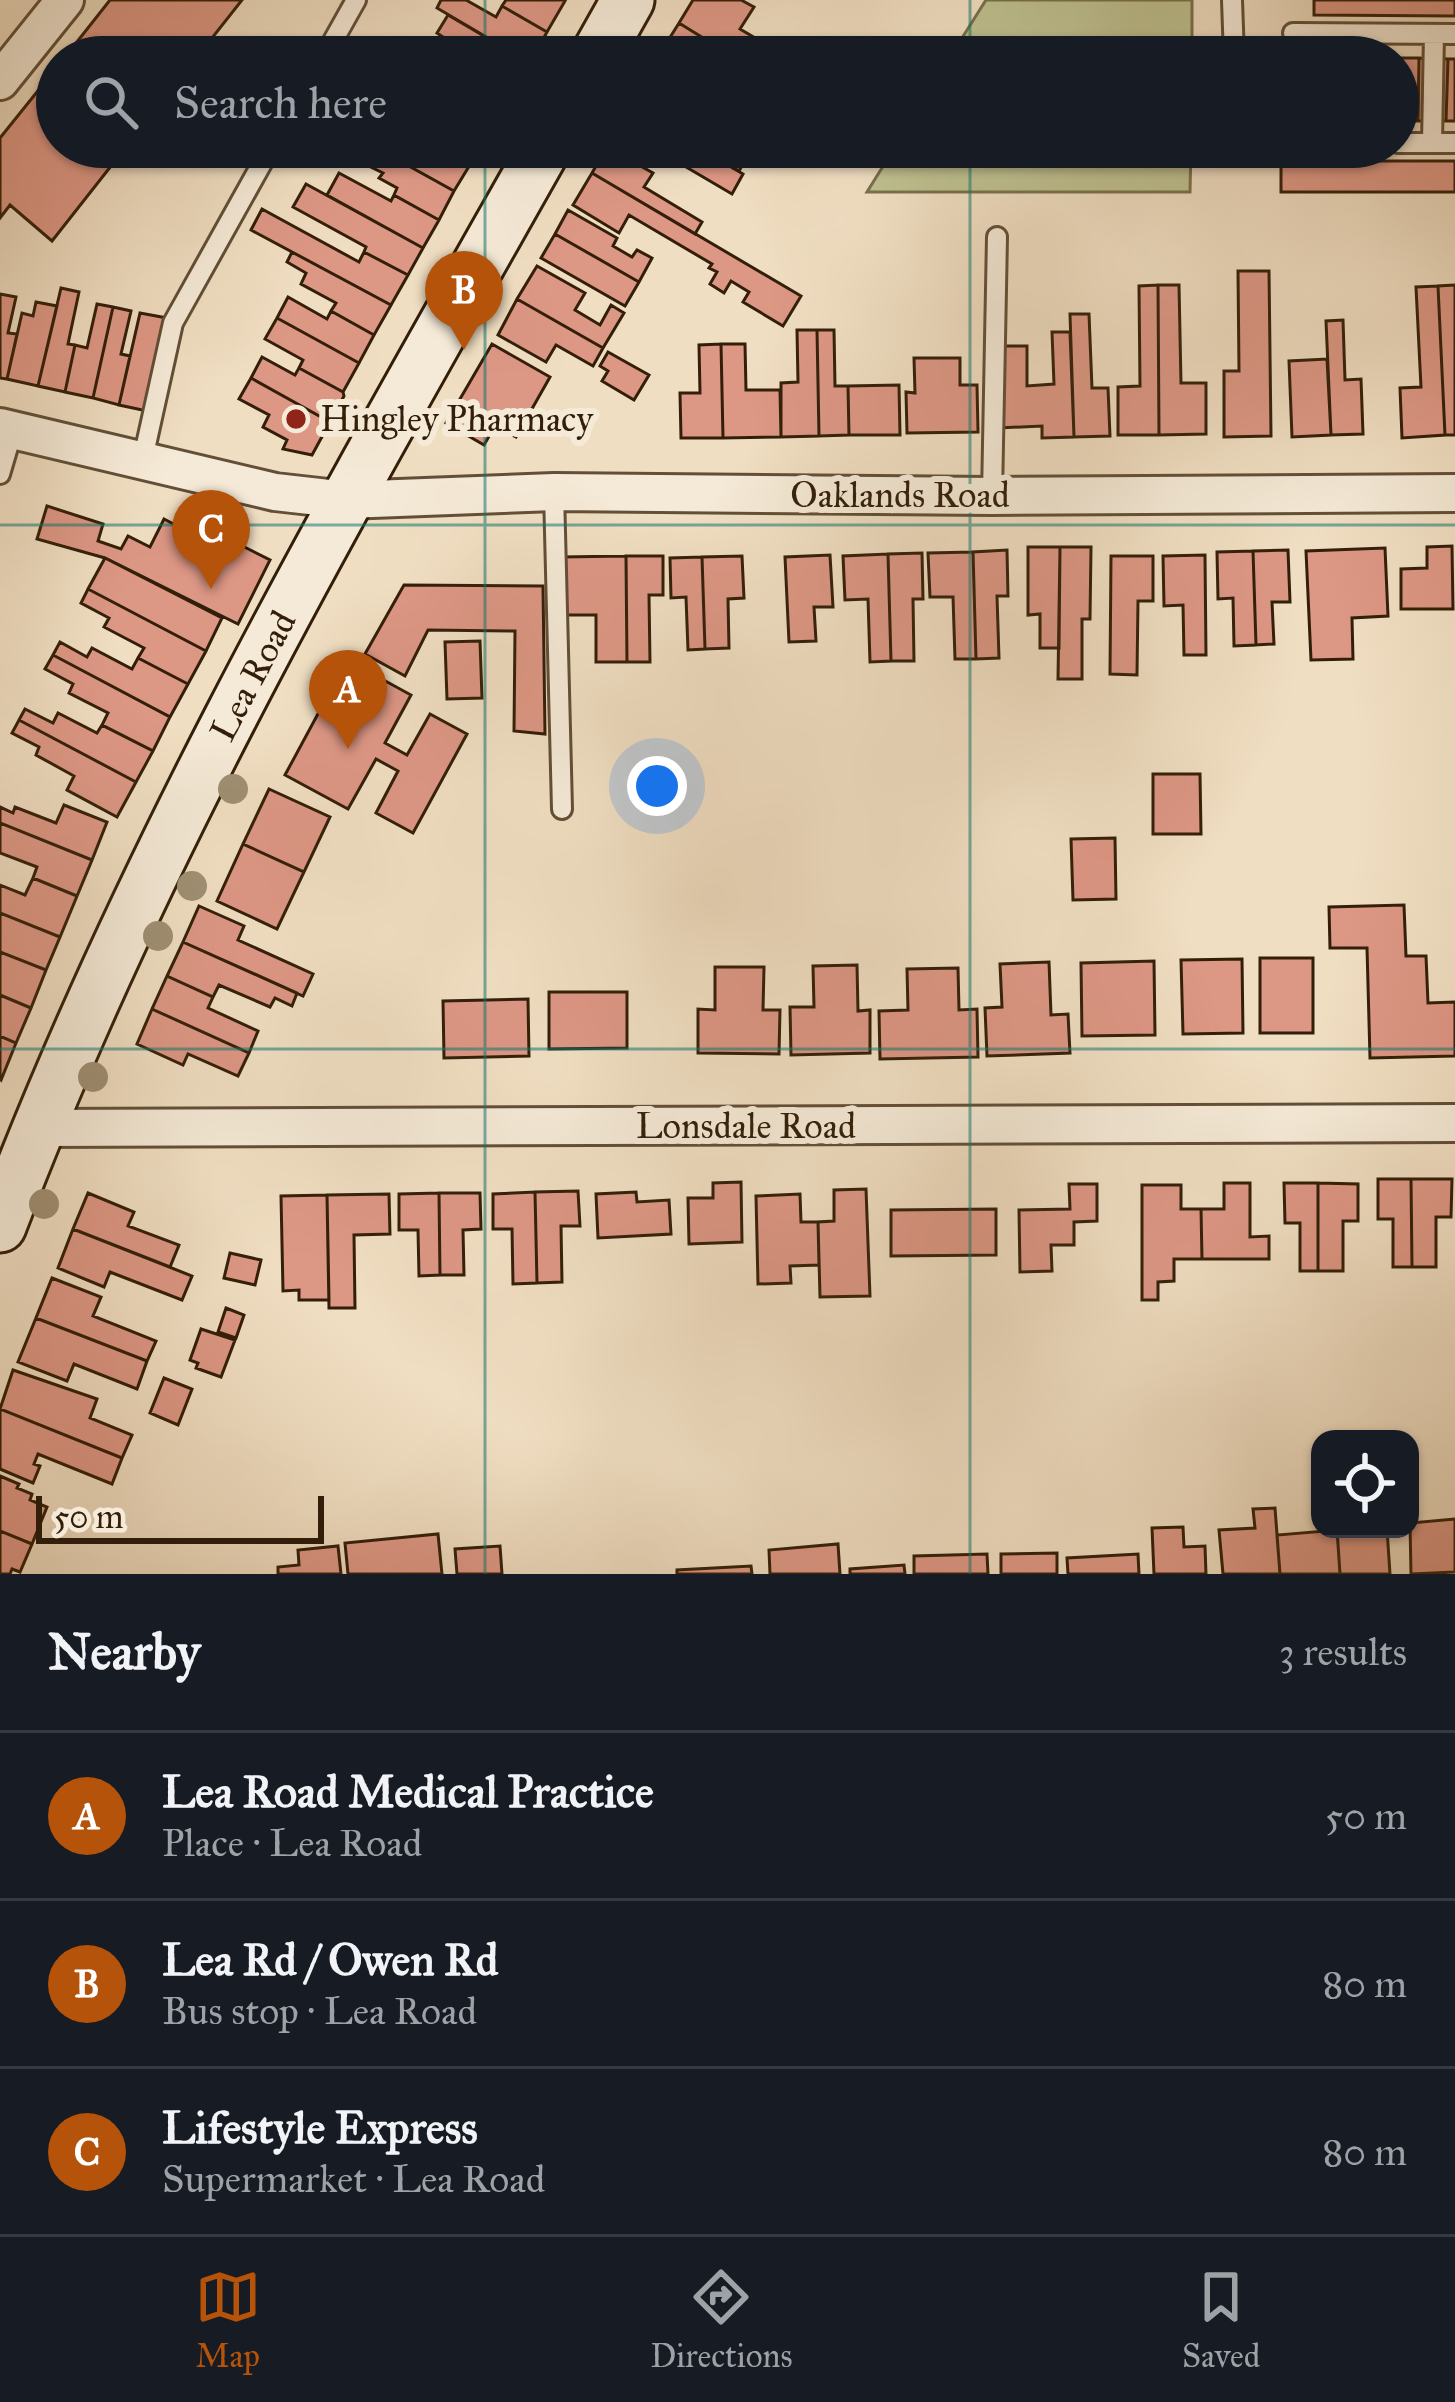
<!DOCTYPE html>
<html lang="en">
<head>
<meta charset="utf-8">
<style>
	:root { --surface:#171b24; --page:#20242c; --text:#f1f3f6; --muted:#9ea1a6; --line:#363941; --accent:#b45309 }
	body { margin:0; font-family:"IM FELL Great Primer",serif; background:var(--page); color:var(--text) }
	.controls { position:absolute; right:36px; bottom:36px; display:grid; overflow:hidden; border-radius:24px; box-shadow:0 3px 9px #0004 }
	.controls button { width:108px; height:108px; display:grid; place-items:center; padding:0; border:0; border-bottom:3px solid var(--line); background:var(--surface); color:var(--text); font:60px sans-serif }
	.scale { position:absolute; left:36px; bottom:30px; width:288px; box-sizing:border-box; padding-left:12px; border:6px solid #331f09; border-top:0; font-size:33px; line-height:42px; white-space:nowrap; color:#331f09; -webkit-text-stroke:9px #f5ead7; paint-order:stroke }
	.you { position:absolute; left:657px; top:786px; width:42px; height:42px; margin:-30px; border:9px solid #fff; border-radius:50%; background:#1a73e8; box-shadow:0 0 0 18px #1a73e833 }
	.badge { display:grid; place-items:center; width:78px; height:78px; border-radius:50%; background:var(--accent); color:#fff; font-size:39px; font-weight:700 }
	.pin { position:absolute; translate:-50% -99px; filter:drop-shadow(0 3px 6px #0008) }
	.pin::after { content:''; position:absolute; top:63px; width:42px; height:36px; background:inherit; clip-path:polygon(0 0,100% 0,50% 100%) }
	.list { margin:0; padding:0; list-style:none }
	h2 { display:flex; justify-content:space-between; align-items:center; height:156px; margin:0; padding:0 48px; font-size:51px }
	h2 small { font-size:39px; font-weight:400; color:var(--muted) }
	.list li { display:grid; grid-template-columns:78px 1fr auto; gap:36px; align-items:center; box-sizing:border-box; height:168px; padding:0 48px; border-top:3px solid var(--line) }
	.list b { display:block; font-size:45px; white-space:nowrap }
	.list p { margin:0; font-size:39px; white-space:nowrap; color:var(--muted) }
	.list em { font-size:39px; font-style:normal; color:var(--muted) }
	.icon { flex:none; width:66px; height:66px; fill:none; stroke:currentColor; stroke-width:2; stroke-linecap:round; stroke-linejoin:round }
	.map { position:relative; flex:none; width:1455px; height:1574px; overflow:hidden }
	.search { position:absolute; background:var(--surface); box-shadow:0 3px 9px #0004; left:36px; right:36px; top:36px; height:132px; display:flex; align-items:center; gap:30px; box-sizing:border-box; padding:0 42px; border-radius:66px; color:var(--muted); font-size:45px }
	.sheet { height:660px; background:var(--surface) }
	nav { display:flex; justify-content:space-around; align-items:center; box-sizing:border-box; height:168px; border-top:3px solid var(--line); background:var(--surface); font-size:33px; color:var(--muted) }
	nav a { display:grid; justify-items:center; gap:6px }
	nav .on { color:var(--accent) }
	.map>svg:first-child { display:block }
	.green { fill:#bec090; stroke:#78704c; stroke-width:3 }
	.building { fill:#dd9785; stroke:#331f09; stroke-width:3 }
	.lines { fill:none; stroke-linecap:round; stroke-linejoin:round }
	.lane-casing { stroke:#624f37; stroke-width:24 }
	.street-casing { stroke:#624f37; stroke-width:42 }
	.secondary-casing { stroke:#331f09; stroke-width:57 }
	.lane { stroke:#f5ead7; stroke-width:18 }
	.street { stroke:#f5ead7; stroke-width:36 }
	.secondary { stroke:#f5ead7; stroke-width:51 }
	.tree { fill:#9f8f73 }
	.grid { fill:none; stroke:#0f766e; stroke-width:3; stroke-opacity:0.55 }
	.poi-dot { fill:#8f2418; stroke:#f5ead7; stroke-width:4.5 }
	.labels { text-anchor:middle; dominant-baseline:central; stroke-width:12; stroke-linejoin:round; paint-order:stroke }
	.poi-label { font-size:36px; fill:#331f09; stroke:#f5ead7; text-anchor:start }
	.street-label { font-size:36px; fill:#331f09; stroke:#f5ead7 }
</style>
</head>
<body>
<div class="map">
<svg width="1455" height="1574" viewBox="0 0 1455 1574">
	<rect width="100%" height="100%" fill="#f0dec2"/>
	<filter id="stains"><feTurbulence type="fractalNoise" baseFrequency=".00167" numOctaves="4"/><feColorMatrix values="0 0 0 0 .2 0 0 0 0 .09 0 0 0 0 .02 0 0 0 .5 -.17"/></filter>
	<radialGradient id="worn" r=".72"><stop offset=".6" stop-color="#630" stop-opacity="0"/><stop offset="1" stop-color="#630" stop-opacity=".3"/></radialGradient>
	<!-- green -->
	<path class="green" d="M986,0H1192V57H950Z
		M895,147H1191L1190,192H867Z"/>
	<!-- building -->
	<path class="building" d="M110,0H242L197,57H65Z
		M441,0H466L496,17L502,6L547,32L533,57H520L437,8Z
		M506,0H563L565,1L547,32L502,6Z
		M693,0H741L754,7L740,29L762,42L753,57H734L679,23Z
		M1314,0H1455V16L1314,15Z
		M448,15L520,57H473L437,33Z
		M679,23L734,57L659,55Z
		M1398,58H1419L1418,121L1398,120Z
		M1419,58L1448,59L1446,121H1418Z
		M1448,59H1455V121H1446Z
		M57,67V147H126L52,241L10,205L0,218V138Z
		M382,147H442L471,163L454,191L380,150Z
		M442,147H480L471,163Z
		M607,147L653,173L644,187L702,222L695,234L592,173Z
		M628,147H697L743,174L732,194L664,154L658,164Z
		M697,147H739L749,153L739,171Z
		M380,150L454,191L439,220L394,195L397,188L379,178L383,173L371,167Z
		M1281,161H1455V192H1281Z
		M339,173L391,201L394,195L439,220L423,248L327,195Z
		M592,173L801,296L783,326L743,302L749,292L731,281L724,293L710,284L717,272L709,268L712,264L629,215L619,233L573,205Z
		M306,184L423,248L408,275L364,252L366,247L293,207Z
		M262,209L359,262L364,252L408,275L391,305L251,230Z
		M568,210L617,238L613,246L632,257L637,250L652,258L639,282L555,234Z
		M555,234L639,282L625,306L541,258Z
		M292,252L391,305L374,335L331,311L336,303L301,284L306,273L287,262Z
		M537,266L585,293L575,310L600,325L611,305L624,313L603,348L517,299Z
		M1238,271H1269L1271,436L1224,437V371H1239Z
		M1158,285H1179L1181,383H1206V434L1159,435Z
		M1158,285L1159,435H1118V387L1140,386L1139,286Z
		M1455,285V435H1445L1438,286Z
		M1438,286L1445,435L1402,438L1400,388L1421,387L1416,287Z
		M61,288L79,292L68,344L75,345L65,392L38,386Z
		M0,294L16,297L8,333L17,334L7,379L0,378Z
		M288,297L327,319L331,311L374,335L359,363L277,318Z
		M517,299L603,348L593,366L556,345L546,362L498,335Z
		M36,302L57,306L38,386L7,379L22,313L33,316Z
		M97,304L113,307L93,398L65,392L75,345L87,348Z
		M113,307L131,311L121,354L130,356L119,405L93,398Z
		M140,313L167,318L147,411L119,405Z
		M1070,314H1089L1092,388H1108L1110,436L1074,437Z
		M277,318L359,363L343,392L299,368L303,360L265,339Z
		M1343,320L1345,380L1361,379L1363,434L1331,435L1326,321Z
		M797,330H817L819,436L781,437V383L798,382Z
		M817,330H834L835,386H848L849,435L819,436Z
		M1052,332H1070L1074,437L1042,438V426L998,428L997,346H1027V386L1054,384Z
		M492,344L550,377L516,437L495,426L484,445L446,423Z
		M721,344H745L746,390H780L781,437L723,438Z
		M721,344L723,438H681L680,393H700L699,345Z
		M608,352L649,375L634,400L602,381L608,371L600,366Z
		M262,357L295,375L299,368L343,392L344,396L330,422L251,378Z
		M914,358H960V385H977L978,432L907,433L906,392L915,393Z
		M1327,359L1331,435L1292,437L1289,361Z
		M251,378L330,422L312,455L283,449L287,440L263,427L269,415L239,399Z
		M899,385L900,435H849L848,386Z
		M47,506L103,524L98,541L121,549L128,536L150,547L164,519L206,541L211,530L270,560L238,624L105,558L37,539Z
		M1452,546L1453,609H1401V569L1427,568V547Z
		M1028,547H1060L1059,648H1040V614L1028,615Z
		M1060,547H1091L1090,619H1082V679H1058Z
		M1385,548L1388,616L1352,618L1353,659L1311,660L1306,551Z
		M1007,550L1008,596H997L999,658L976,659L973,552Z
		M1288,550L1290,602H1272L1274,644L1256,645L1253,551Z
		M1253,551L1256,645L1234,646L1233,598L1218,599L1217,552Z
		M973,552L976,659H955L953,597H930L928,553Z
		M922,553L923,599H913L914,661H891L888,554Z
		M888,554L891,661L870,662L868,599L845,600L843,556Z
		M830,555L833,607H814L816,641L789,642L785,557Z
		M1205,555L1206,655H1184L1183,605L1164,606L1163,556Z
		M626,556L627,662H596V615H562L561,557Z
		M626,556H663V595H649L650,662H627Z
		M742,556L744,598L728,599L729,648L705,649L702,557Z
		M1111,556H1153V601H1138L1137,675L1110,674Z
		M702,557L705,649L688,650L686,597L671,598L670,558Z
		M105,558L222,618L206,651L88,589Z
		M404,585L543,586L545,734L514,731L515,631L428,630L405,676L365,654Z
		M88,589L206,651L188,684L138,658L144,648L104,627L109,618L81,603Z
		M480,641L482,698L447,699L445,642Z
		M60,642L87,657L92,648L132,669L138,658L188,684L170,717L53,655Z
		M53,655L170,717L153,751L102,725L108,713L69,693L73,684L45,669Z
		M347,660L411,695L385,743L407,755L430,714L467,734L413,833L376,813L398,771L376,759L348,809L285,775Z
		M25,709L53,723L58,713L97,733L102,725L153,751L136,782L19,720Z
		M19,720L136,782L117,817L67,790L74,776L36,755L39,747L12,733Z
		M1153,774H1200L1201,834H1153Z
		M269,789L330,817L304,872L243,844Z
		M64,805L107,822L92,860L0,823V807L13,813L15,807L56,823Z
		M0,823L92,860L77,896L33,878L37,867L0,853Z
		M1115,838L1116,899L1073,900L1071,839Z
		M243,844L304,872L277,929L217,901Z
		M33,878L77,896L60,937L0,913V885L25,895Z
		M1404,905L1406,956H1426L1428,1003L1455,1002V1056L1370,1058L1367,948H1330L1329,907Z
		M199,906L244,926L238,940L313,974L303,996L183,942Z
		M0,913L60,937L46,970L0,952Z
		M183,942L297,993L292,1006L275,998L270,1007L219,985L213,997L167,976Z
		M0,952L46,970L31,1008L0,995Z
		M1260,958H1313V1033H1260Z
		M1242,959L1243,1033L1183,1034L1181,960Z
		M1154,961L1155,1035L1082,1036L1081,963Z
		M1049,962L1051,1015L1068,1014L1070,1053L987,1056L985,1008L1002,1007L1000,964Z
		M857,965L858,1011L870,1010V1053L791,1055L790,1007H814L813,966Z
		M715,967H764L763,1010H780L779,1054L698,1053V1009L715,1010Z
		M958,968L959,1010L977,1009L978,1057L880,1059L879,1011L908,1010L907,969Z
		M167,976L213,997L208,1008L258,1031L249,1053L152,1009Z
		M549,992H627V1048L549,1049Z
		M0,995L31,1008L16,1043L0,1036Z
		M528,999L529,1056L444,1058L443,1001Z
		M152,1009L249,1053L238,1076L188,1054L183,1065L137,1044Z
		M0,1036L16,1043L1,1080L0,1079Z
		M1378,1179H1411L1412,1267H1393V1219H1378Z
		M1411,1179H1452L1451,1217H1436V1267H1412Z
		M741,1182L742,1242L689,1244L688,1198H713V1183Z
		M1224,1183H1250V1237L1269,1236V1259H1202L1201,1209H1224Z
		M1284,1183H1318V1271H1300V1223H1285Z
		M1318,1183L1358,1184V1221H1343V1271H1318Z
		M1069,1184H1097V1221L1074,1222V1245H1051L1052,1271L1020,1272L1019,1210L1070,1209Z
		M1142,1185H1181V1209H1201L1202,1259H1174V1281L1158,1282V1300H1142Z
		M866,1189L870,1296L820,1297L818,1222L834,1221V1190Z
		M578,1191L580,1226H561L562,1282L537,1283L535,1192Z
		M535,1192L537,1283L513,1284L512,1229H493V1194Z
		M636,1192L637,1202L669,1200L671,1234L598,1238L596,1194Z
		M88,1193L134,1212L128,1226L179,1245L170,1267L73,1229Z
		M439,1193H480L481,1229L463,1230L464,1275H440Z
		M439,1193L440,1275L419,1276L418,1230H399V1194Z
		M389,1194L390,1234L354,1235L355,1308H329L327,1195Z
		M800,1194L801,1222H818L819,1265L790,1266L791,1283L758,1284L756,1196Z
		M327,1195L329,1300H299V1290L283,1291L281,1196Z
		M996,1209V1255L891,1256V1210Z
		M73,1229L192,1276L182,1300L110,1272L104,1287L58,1268Z
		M230,1253L261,1260L255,1285L224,1278Z
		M52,1278L101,1297L93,1316L156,1341L147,1361L36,1318Z
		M226,1308L244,1315L236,1338L218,1332Z
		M36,1318L147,1361L137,1389L74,1364L67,1381L18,1362Z
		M201,1329L235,1340L221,1377L196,1368L198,1363L190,1360Z
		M13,1370L97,1399L90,1418L132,1435L122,1458L0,1409Z
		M164,1378L192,1389L178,1425L150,1413Z
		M0,1409L122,1458L112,1484L38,1454L34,1464L40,1466L33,1483L0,1469Z
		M0,1476L19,1484L17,1488L32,1494L30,1500L47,1507L32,1544L0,1531Z
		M1275,1508L1280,1574H1223L1219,1530L1255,1528L1253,1509Z
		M1455,1519V1572L1411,1574L1410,1523Z
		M1183,1527L1184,1547L1205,1546L1206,1574H1154L1152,1528Z
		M1337,1529H1387L1390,1574H1340Z
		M1337,1530L1340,1574H1280L1277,1535Z
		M0,1531L32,1544L20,1572L12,1569L10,1574H0Z
		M438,1534L442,1574H348L345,1543Z
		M838,1544L840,1574H770L769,1550Z
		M338,1546L341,1574H278V1567L299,1565L298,1550Z
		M500,1546L502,1574H457L455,1549Z
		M1057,1553V1574H1001V1554Z
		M987,1554L988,1574H914V1556Z
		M1138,1554L1139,1574H1068L1067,1558Z
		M904,1565L905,1574H850V1569Z
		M751,1566L752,1574H677V1570Z"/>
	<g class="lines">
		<defs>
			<path id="lane" d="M1232,0L1234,57
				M1293,33L1455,34
				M324,57L356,0
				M1398,143H1455
				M1432,143L1434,34
				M142,463L173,323L271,147
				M0,474L13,430
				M554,492L562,809
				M992,496L997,237"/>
			<path id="street" d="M0,81L65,0
				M0,427L275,492L346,500L554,492L992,496L1455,493
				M37,1128L1455,1123"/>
			<path id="secondary" d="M596,57L628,0
				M0,1226C143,848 347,498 545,147"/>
		</defs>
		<!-- lane casing -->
		<use href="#lane" class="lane-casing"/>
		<!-- street casing -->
		<use href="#street" class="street-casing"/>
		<!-- secondary casing -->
		<use href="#secondary" class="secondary-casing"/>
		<!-- lane -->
		<use href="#lane" class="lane"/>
		<!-- street -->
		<use href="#street" class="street"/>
		<!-- secondary -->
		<use href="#secondary" class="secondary"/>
	</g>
	<!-- trees -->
	<g class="tree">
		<circle cx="233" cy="789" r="15"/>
		<circle cx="192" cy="886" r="15"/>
		<circle cx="158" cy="936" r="15"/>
		<circle cx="93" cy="1077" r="15"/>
		<circle cx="44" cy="1204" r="15"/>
	</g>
	<!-- grid -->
	<path class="grid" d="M485,0V57M970,0V57M485,147V1574M970,147V1574M0,525H1455M0,1049H1455"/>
	<!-- markers -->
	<circle class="poi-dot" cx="296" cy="419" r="12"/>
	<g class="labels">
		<!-- poi labels -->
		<g class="poi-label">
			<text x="320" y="419">Hingley Pharmacy</text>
		</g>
		<!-- street labels -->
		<g class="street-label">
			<text x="900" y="495">Oaklands Road</text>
			<text transform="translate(253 676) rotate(-62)">Lea Road</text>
			<text x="746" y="1126">Lonsdale Road</text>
		</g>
	</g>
	<rect width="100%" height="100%" filter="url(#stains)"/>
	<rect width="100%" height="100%" fill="url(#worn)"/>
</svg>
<div class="controls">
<button><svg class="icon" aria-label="locate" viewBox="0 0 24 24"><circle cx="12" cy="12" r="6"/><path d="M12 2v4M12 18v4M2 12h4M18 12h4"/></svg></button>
</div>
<div class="scale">50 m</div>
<div class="you"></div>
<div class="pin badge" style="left:348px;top:749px">A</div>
<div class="pin badge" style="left:464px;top:350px">B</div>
<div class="pin badge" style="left:211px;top:589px">C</div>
<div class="search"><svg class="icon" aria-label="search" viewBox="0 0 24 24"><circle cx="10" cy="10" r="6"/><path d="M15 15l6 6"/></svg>Search here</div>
</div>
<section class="sheet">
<h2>Nearby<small>3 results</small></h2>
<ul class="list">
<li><span class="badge">A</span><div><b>Lea Road Medical Practice</b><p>Place · Lea Road</p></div><em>50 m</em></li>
<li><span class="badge">B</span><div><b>Lea Rd / Owen Rd</b><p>Bus stop · Lea Road</p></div><em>80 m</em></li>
<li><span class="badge">C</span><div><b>Lifestyle Express</b><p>Supermarket · Lea Road</p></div><em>80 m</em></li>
</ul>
</section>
<nav>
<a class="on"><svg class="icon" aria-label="map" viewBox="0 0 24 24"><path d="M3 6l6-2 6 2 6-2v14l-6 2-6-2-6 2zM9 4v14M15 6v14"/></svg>Map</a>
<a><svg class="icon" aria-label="directions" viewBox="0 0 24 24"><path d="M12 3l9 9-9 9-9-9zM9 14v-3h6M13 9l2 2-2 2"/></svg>Directions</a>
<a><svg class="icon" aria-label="saved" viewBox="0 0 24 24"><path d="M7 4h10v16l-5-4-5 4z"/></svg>Saved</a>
</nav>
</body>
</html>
